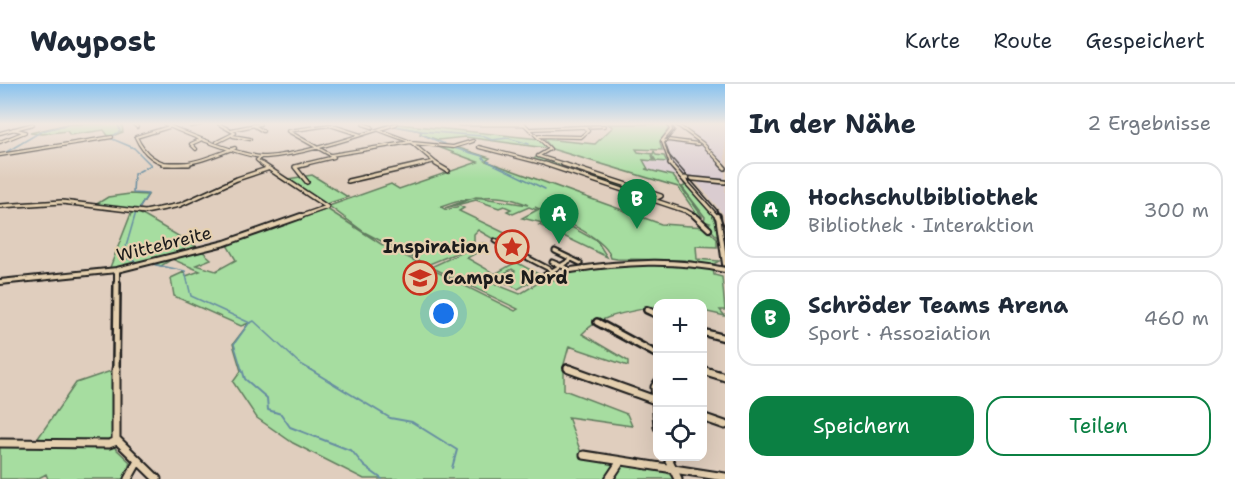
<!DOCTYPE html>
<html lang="de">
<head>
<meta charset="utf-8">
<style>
	:root { --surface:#fff; --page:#f2f2f3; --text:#1f2937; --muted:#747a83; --line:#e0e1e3; --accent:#0b8043 }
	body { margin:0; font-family:"Shantell Sans",sans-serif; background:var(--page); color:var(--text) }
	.controls { position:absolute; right:18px; bottom:18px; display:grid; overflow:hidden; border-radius:12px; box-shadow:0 6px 24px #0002 }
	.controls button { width:54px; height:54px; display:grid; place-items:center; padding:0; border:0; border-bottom:2px solid var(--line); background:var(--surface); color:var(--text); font:30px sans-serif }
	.you { position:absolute; left:444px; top:230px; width:21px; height:21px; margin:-15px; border:4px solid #fff; border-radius:50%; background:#1a73e8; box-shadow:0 0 0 9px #1a73e833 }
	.badge { display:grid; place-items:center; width:39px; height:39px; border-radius:50%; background:var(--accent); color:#fff; font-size:20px; font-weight:700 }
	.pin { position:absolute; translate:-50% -50px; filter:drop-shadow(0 2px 3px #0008) }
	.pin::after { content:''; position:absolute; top:32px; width:21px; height:18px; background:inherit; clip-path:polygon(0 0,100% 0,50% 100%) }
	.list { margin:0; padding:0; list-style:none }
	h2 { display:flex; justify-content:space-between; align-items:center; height:78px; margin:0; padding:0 24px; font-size:26px }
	h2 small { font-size:20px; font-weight:400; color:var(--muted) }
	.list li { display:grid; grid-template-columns:39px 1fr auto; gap:18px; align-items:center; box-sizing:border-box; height:96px; margin:0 12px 12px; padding:0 12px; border:2px solid var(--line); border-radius:18px }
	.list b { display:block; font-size:22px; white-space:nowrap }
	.list p { margin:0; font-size:20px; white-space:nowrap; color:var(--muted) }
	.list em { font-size:20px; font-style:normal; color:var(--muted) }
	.actions { display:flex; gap:12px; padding:18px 24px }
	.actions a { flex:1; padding:14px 0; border:2px solid var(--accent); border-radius:18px; text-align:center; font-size:21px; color:var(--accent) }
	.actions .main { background:var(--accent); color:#fff }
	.icon { flex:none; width:33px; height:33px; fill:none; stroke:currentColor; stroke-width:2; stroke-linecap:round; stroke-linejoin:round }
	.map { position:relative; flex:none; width:725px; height:395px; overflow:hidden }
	header { display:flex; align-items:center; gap:36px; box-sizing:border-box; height:84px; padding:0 30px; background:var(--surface); border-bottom:2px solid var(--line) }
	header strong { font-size:28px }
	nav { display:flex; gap:33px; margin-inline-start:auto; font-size:21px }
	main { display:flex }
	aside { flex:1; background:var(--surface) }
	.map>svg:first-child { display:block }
	.built { fill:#daccd0 }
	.green { fill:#a6dda0; stroke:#617c5e; stroke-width:1.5 }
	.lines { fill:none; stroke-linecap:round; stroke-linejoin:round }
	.stream-far1 { stroke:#668da1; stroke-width:1.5 }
	.stream { stroke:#668da1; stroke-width:2 }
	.pedestrian-casing { stroke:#1c1c1c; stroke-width:7 }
	.minor-far4-casing { stroke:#1c1c1c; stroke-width:4.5 }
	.minor-far3-casing { stroke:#1c1c1c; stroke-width:6 }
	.minor-far2-casing { stroke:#1c1c1c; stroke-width:8 }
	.minor-far1-casing { stroke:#1c1c1c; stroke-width:10 }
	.minor-casing { stroke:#1c1c1c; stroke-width:11 }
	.tertiary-casing { stroke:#1c1c1c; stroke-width:5 }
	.pedestrian { stroke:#e5d0af; stroke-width:3 }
	.minor-far4 { stroke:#e5d0af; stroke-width:2 }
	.minor-far3 { stroke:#e5d0af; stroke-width:3 }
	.minor-far2 { stroke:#e5d0af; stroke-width:4 }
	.minor-far1 { stroke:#e5d0af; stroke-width:5 }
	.minor { stroke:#e5d0af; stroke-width:7 }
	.tertiary { stroke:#e5d0af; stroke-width:3 }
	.tram { stroke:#1c1c1c; stroke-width:1.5 }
	.labels { text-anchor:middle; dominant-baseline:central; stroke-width:4.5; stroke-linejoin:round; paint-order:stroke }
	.street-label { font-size:18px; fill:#1c1c1c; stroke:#e5d0af }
	.poi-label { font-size:18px; font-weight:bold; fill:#1c1c1c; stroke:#e5d0af; text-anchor:end }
</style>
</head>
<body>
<header>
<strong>Waypost</strong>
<nav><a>Karte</a><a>Route</a><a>Gespeichert</a></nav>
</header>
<main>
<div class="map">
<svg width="725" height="395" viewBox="0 0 725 395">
	<rect width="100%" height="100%" fill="#e0cebe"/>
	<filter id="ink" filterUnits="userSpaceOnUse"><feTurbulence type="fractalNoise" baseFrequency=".0167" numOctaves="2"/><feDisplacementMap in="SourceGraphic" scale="12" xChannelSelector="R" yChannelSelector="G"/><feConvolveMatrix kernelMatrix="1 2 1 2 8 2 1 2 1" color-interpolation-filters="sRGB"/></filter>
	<g filter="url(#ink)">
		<!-- built -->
		<path class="built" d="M683,40H725V132L694,94L663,91L645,85L648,84L642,76L672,78L667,70L665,57L705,61Z"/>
		<!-- green -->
		<path class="green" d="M68,40H130L122,41L123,48L109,53L104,46L70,51L67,47L42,50L30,49Z
			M398,40L540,55L546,64L465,53L438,56L420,50L421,47L394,42Z
			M608,40H667L669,44L660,58L662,66L636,65L638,68L653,70L654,67L656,71L664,72L667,78L656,77L652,71L654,77L643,76L648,85H645L673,92L702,132H698L678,103L552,65L544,55L595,60L613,43Z
			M433,61L456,63L490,74L486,77L661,140L705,143L717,155V163L696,162L697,175L719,177L712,181L684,176L617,175L611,174C606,153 554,132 535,123L597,157L607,173L555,148L566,142L557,138L546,144L539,141L543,139L522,134L537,126L529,123L513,130L507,127L511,125L504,122L499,124L476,116L445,124L476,113L528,121C501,108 469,112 441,123L446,126L460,122L464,124L459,127L507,150L495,156L478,146L474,150V158L456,169L427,181L364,148L329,122L391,100L399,105L478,78Z
			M536,73L541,74L657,113H645L534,75Z
			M312,91L348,113L326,120L288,95Z
			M684,99C703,115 717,130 719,155L707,141L710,139L704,137L705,133L682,103L685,102Z
			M130,110L148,111L138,126L95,121L108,113Z
			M327,125L381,160L515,227L518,225L431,183L483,159L489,162L467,174L495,190L516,178L542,192L518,205L500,196L515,187L512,185L497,193L490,189L485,191L487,197L520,210L548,193L554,196C594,170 667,179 713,184L714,191L722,193L725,226H720L725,232L703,227L702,219H658L657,222C632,228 600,230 582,250L628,277V282L569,262L564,280V306L627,330L632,342L568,333L583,374L666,387L674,395H364L293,359L257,334L233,298L241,287L233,260L249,239L241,242L174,212L171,194L184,188L186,192L200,187L172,175L161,182L150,179L202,167L211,175L196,181L216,187L236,176L227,161Z
			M132,127L139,129L199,164L109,186Z
			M114,286L113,352L109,355L36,357L76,299Z
			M0,363H114L130,378L125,395H48L46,390L37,395H0Z"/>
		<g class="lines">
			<!-- stream-far1 -->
			<path class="stream-far1" d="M118,40L120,47L110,54L134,64L151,81L134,90L133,109L148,110L139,125
				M385,40L389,41
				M395,42L421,47V50L447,61
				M421,47L482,52L492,56L508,54L529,60
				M454,64L482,72L485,76
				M3,70L42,47L69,40
				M487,77L545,105
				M136,128L123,173L137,178
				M152,180L185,187L191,212L250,239L254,237L299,279L311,286
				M242,286L234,260L249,239"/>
			<!-- stream -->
			<path class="stream" d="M242,285L245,295L267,314L268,326L281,330L290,343L352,367L364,382L382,395
				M309,285L390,334L412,338L457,366L452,384"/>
			<defs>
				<path id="pedestrian" d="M495,157L553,187
					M555,167L580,179
					M552,178L571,186
					M545,191L572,175"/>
				<path id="minor-far4" d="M134,40L137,43
					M165,40C184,49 246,74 266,73C306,70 357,52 396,40
					M363,40L372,43
					M524,40L550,65L538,72
					M676,40L702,59L723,81
					M253,41L263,47
					M191,42L201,40
					M169,43L136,53C157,99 200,76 235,64
					M531,45L604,42
					M231,46L260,40
					M379,46L411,58L438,81
					M0,49L33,40
					M233,52L250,55
					M539,52L581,53L588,47L584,43
					M662,57L671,46L669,40
					M0,58L25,48L13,45
					M217,58L235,49L219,40
					M663,58L671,81
					M663,58L668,56L698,60
					M412,59L453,63L473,57
					M479,63L549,81
					M196,65L191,60L200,56
					M0,71L112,53
					M331,71L411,58
					M538,72L567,81
					M261,73L257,76L263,81
					M301,81L334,73L288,47L330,41L361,51
					M417,81L432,78"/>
				<path id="minor-far3" d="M163,80H189
					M262,80L327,123L296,134
					M307,80L295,83L307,98
					M436,80L448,87
					M545,80L686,127L698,134
					M563,80L661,112L653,116
					M670,80L718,134
					M721,80L725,84
					M684,94L725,98
					M348,97L423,80
					M0,122L62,118L145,128L180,121L237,95L267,85"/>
				<path id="minor-far2" d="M695,132L709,145
					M718,132L725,180
					M571,186C624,178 673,175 725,186
					M0,198L117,186L225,159L301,132
					M117,201V186"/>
				<path id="minor-far1" d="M647,226L658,231
					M597,238L658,271
					M702,248L725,254
					M567,284L573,286
					M116,286L117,199"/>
				<path id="minor" d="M116,285V355L157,395
					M569,285L658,317
					M702,286L725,293
					M658,298L655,303L658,343
					M702,333L725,341
					M0,359L109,360L117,357
					M584,371L725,393
					M667,372L678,395
					M128,395L138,377
					M609,395L621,377"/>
				<path id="tertiary" d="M459,40H524"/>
			</defs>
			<!-- pedestrian casing -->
			<use href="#pedestrian" class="pedestrian-casing"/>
			<!-- minor-far4 casing -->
			<use href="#minor-far4" class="minor-far4-casing"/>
			<!-- minor-far3 casing -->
			<use href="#minor-far3" class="minor-far3-casing"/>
			<!-- minor-far2 casing -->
			<use href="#minor-far2" class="minor-far2-casing"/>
			<!-- minor-far1 casing -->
			<use href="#minor-far1" class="minor-far1-casing"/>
			<!-- minor casing -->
			<use href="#minor" class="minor-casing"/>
			<!-- tertiary casing -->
			<use href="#tertiary" class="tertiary-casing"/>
			<!-- pedestrian -->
			<use href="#pedestrian" class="pedestrian"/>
			<!-- minor-far4 -->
			<use href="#minor-far4" class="minor-far4"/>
			<!-- minor-far3 -->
			<use href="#minor-far3" class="minor-far3"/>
			<!-- minor-far2 -->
			<use href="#minor-far2" class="minor-far2"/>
			<!-- minor-far1 -->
			<use href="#minor-far1" class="minor-far1"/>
			<!-- minor -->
			<use href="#minor" class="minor"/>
			<!-- tertiary -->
			<use href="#tertiary" class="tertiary"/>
			<!-- tram -->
			<path class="tram" d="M671,40L675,46L665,59L668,70L717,126L725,143"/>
		</g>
	</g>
	<!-- sky -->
	<linearGradient id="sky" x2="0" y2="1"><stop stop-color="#88c2ef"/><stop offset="0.42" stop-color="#f1e9e2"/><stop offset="1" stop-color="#f1e9e2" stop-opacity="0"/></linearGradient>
	<rect width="725" height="95" fill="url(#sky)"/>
	<!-- icons -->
	<defs>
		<symbol id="sight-ring" viewBox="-11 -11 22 22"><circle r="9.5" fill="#e5d0af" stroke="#c8321e" stroke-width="1.5"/><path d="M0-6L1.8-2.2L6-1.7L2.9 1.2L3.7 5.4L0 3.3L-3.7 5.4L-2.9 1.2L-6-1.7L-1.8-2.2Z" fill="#c8321e"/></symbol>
		<symbol id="university-ring" viewBox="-11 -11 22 22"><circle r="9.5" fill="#e5d0af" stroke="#c8321e" stroke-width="1.5"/><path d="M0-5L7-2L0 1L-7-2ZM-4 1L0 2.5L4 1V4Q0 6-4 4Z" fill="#c8321e"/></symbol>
	</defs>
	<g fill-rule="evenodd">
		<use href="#sight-ring" x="493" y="144" width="38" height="38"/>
		<use href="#university-ring" x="401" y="175" width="38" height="38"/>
	</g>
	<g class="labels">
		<!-- street labels -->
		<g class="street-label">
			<text transform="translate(164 160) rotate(-14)">Wittebreite</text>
		</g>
		<!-- poi labels -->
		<g class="poi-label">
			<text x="489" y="163">Inspiration</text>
			<text x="443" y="194" text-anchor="start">Campus Nord</text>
		</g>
	</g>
</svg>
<div class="controls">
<button>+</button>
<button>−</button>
<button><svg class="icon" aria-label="locate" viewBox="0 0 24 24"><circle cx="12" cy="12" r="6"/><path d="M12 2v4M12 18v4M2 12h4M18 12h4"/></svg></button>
</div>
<div class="you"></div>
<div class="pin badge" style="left:559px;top:160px">A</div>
<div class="pin badge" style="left:637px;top:145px">B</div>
</div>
<aside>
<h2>In der Nähe<small>2 Ergebnisse</small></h2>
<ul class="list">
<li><span class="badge">A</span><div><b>Hochschulbibliothek</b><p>Bibliothek · Interaktion</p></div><em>300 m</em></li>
<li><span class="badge">B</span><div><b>Schröder Teams Arena</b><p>Sport · Assoziation</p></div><em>460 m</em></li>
</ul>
<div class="actions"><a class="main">Speichern</a><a>Teilen</a></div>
</aside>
</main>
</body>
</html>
